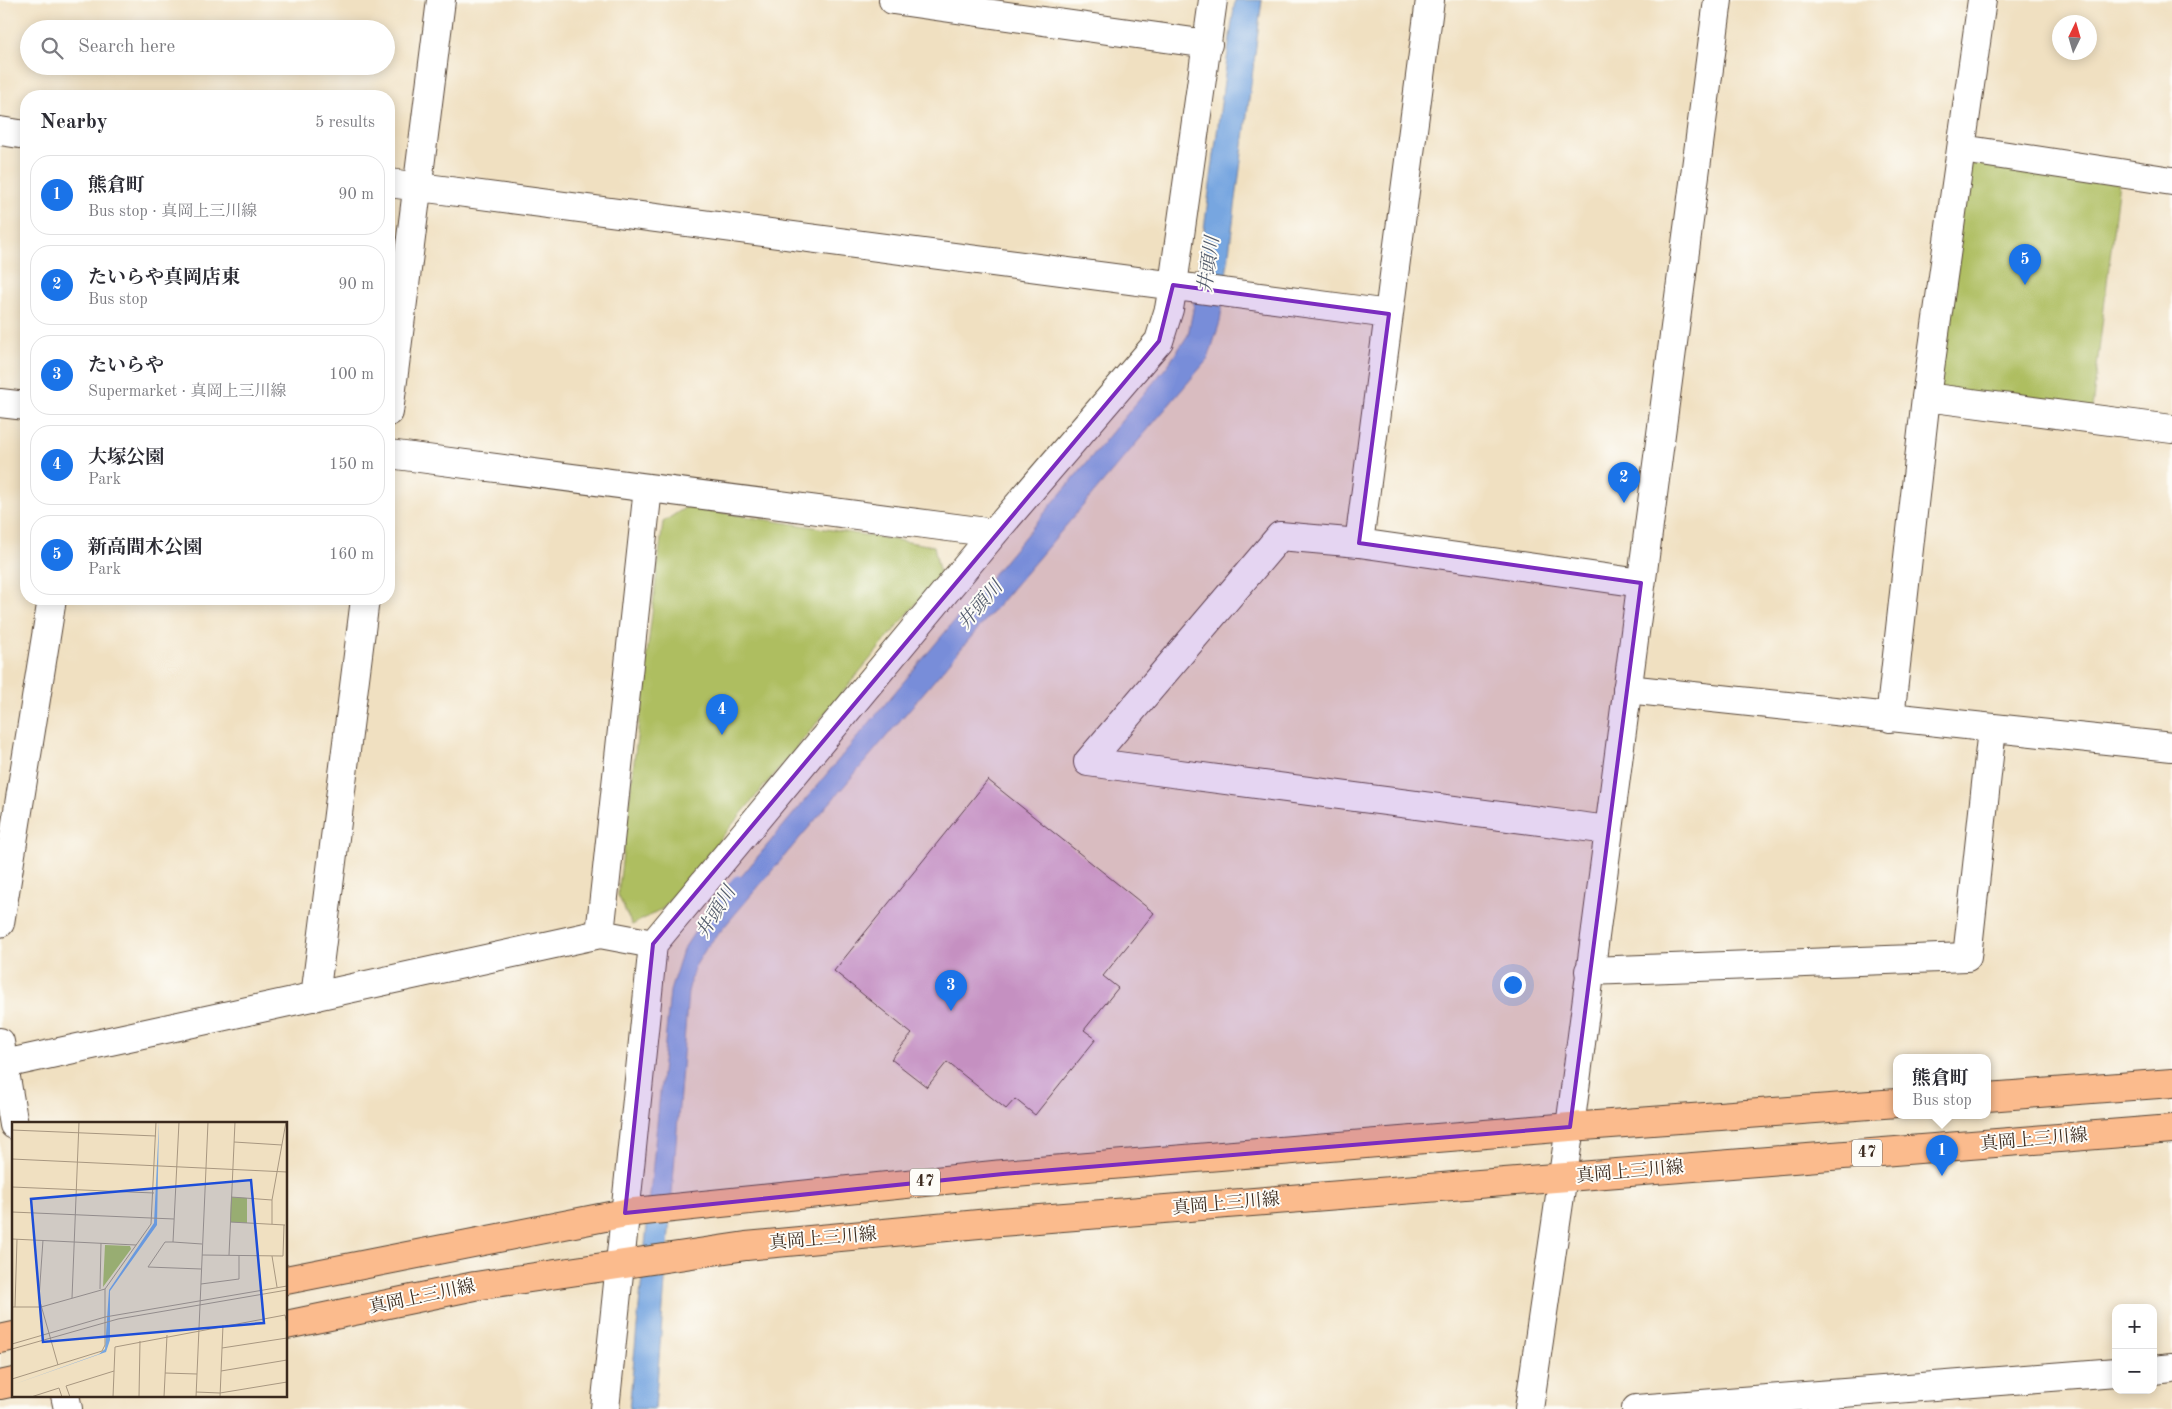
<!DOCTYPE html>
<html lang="en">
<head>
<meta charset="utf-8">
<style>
	:root { --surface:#fff; --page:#f2f2f3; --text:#2b2b33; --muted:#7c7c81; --line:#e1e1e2; --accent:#1a73e8 }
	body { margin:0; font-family:"Old Standard TT","Noto Serif JP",serif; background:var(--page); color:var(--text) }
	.controls { position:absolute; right:15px; bottom:15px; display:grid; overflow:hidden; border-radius:10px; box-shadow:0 2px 12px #0003 }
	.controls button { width:45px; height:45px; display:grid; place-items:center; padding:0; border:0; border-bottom:1px solid var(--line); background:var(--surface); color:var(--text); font:25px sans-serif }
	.compass { position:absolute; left:2052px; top:15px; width:45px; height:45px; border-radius:50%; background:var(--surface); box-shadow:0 2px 12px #0003; rotate:5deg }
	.you { position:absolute; left:1512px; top:984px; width:18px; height:18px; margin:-12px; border:4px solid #fff; border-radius:50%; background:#1a73e8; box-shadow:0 0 0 8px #1a73e833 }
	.badge { display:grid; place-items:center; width:32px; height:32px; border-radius:50%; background:var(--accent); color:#fff; font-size:16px; font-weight:700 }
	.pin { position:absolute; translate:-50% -41px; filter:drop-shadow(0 1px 2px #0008) }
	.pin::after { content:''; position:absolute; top:26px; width:18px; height:15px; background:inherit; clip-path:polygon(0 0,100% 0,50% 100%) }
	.popup { position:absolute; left:1893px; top:1054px; width:98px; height:65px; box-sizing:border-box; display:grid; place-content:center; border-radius:10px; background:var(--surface); filter:drop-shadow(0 1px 4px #0005); font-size:16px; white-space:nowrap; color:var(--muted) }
	.popup b { font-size:19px; color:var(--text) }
	.popup::after { content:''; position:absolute; left:50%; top:100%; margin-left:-10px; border:10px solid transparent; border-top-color:var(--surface) }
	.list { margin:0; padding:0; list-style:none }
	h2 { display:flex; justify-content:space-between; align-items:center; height:65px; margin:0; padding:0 20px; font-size:21px }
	h2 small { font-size:16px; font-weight:400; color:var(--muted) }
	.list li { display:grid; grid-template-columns:32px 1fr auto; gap:15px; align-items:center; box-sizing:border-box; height:80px; margin:0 10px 10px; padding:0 10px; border:1px solid var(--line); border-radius:20px }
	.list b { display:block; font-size:19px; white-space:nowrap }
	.list p { margin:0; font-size:16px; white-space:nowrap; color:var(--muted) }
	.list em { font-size:16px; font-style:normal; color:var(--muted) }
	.icon { flex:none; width:28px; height:28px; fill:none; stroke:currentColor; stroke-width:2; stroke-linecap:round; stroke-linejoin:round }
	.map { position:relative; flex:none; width:2172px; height:1409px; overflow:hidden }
	.search { position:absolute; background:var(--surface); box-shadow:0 2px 12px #0003; left:20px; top:20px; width:375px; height:55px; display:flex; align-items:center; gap:12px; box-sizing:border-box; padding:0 18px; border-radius:28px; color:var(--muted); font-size:19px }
	.panel { position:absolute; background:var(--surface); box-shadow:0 2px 12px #0003; left:20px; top:90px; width:375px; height:515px; border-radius:20px }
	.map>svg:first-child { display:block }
	.green { fill:#aebe61; stroke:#747440 }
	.water { fill:#77a6e0; stroke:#59687f }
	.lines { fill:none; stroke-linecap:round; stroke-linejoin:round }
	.stream { stroke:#77a6e0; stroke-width:11 }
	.building { fill:#d8a9c2 }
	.minor-casing { stroke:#564536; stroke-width:30 }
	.tertiary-casing { stroke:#564536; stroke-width:30 }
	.primary-casing { stroke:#564536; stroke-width:30 }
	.minor { stroke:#fff; stroke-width:28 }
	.tertiary { stroke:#fff; stroke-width:28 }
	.primary { stroke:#fbbb8d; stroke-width:28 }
	.marked { fill:#7b2cbf; fill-opacity:0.2; stroke:#7b2cbf; stroke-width:4; stroke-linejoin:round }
	.labels { text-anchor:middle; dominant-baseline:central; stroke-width:4; stroke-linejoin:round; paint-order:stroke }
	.shield { fill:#fdfcf7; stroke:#75695f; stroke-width:1 }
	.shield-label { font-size:16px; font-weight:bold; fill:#3b2a1e }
	.street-label { font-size:18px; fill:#3b2a1e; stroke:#fdfcf7 }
	.water-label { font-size:19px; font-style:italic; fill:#535c6c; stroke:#fdfcf7 }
	.inset-road { fill:none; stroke:#a89780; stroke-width:1 }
	.view { fill:#1d4ed8; fill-opacity:0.15; stroke:#1d4ed8; stroke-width:2.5 }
	.inset-edge { fill:none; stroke:#3b2a1e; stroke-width:2.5 }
</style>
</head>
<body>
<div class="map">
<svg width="2172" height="1409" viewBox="0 0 2172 1409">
	<rect width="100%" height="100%" fill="#fdfcf7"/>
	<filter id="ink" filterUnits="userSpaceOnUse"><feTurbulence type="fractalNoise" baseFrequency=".02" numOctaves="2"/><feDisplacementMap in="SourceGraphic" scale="10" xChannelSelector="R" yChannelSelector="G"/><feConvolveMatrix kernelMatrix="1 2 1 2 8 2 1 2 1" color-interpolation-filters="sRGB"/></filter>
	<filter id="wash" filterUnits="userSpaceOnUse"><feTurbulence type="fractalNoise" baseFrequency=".0096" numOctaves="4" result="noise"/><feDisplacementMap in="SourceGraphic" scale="20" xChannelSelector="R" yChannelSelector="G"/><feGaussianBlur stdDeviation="1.12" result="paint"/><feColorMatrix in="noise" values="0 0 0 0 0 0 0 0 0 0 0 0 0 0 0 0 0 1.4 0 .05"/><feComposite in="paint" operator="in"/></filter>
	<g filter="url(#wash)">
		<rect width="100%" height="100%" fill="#f0e0c1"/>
		<!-- green -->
		<path class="green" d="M1962,149L2120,173L2091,418L1926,397Z
			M686,507L934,546L940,575L662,909L632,925L618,895L663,522Z"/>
		<!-- water -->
		<path class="water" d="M1235,0H1262L1220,322L1208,359L707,947L694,968L688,992L655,1409H629L670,991L683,950L694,933L1168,365L1188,335L1193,310Z"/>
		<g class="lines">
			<!-- stream -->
			<path class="stream" d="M714,914L721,900L738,881"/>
		</g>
		<g id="blocks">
			<!-- building -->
			<path class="building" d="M988,780L1154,913L1103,976L1118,988L1084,1030L1096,1039L1035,1115L1015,1099L1006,1109L947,1062L927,1087L891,1059L912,1034L834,971Z"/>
		</g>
	</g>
	<g filter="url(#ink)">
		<use href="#blocks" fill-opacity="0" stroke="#564536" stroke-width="1"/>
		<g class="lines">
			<defs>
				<path id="minor" d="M893,0L1208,44
					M1430,0L1359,543L1280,536L1088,762L1608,830
					M0,131L26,135
					M1962,149L2172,181
					M389,183L1389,314
					M1926,397L2172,429
					M0,403L26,406
					M389,412L441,0
					M389,454L994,533
					M1359,543L1641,583
					M1627,689L2172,747
					M1890,718L1926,397L1982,0
					M0,923L52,599
					M600,934L648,488
					M1589,971L1967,957L1992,729
					M315,997L365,599
					M0,1042L14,1125
					M0,1065L600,934L653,944
					M2153,1370L2172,1368
					M65,1395L68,1409
					M605,1409L653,944L994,533L1159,341L1169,309L1173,285L1213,0
					M1636,1409L2116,1372"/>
				<path id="tertiary" d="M1529,1409L1570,1127L1718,0"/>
				<path id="primary" d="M1987,1097L2172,1083
					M286,1280L625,1213L1003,1174L1570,1127L1897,1103
					M286,1325L475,1286L746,1246L1000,1222L2172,1129
					M0,1339L14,1336
					M0,1385L14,1382"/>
			</defs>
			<!-- minor casing -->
			<use href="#minor" class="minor-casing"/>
			<!-- tertiary casing -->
			<use href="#tertiary" class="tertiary-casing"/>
			<!-- primary casing -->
			<use href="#primary" class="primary-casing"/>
			<!-- minor -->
			<use href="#minor" class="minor"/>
			<!-- tertiary -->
			<use href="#tertiary" class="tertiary"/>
			<!-- primary -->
			<use href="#primary" class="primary"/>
		</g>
	</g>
	<!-- marked area -->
	<path class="marked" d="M1173,285L1389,314L1359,543L1641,583L1570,1127L1003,1174L625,1213L653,944L1159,341Z"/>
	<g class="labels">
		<!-- shield labels -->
		<g class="shield">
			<rect x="1852" y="1139.5" width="30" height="27" rx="4"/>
			<rect x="910" y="1168.5" width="30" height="27" rx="4"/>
		</g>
		<g class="shield-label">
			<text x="1867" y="1153">47</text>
			<text x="925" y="1182">47</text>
		</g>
		<!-- street labels -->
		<g class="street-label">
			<text transform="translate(2034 1140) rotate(-5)">真岡上三川線</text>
			<text transform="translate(1630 1172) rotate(-5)">真岡上三川線</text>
			<text transform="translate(1226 1204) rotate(-5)">真岡上三川線</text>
			<text transform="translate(823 1239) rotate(-5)">真岡上三川線</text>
			<text transform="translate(422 1297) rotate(-12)">真岡上三川線</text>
		</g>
		<!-- water labels -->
		<g class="water-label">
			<text transform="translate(1210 265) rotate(-82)">井頭川</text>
			<text transform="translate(981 606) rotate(-49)">井頭川</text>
			<text transform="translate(717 913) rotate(-58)">井頭川</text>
		</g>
	</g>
	<!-- overview -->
	<g transform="translate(12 1122)">
		<rect width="275" height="275" fill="#f0e0c1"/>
		<path d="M219,75L235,76V101L218,100ZM93,123L118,124L119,127L91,165Z" fill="#aebe61"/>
		<path d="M147,0L145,103L98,169V218L94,230L0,263L87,232L93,227L97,168L142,101Z" fill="#77a6e0"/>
		<path class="inset-road" d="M167,0L161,120H153L136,145L189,147M0,8L144,14M222,20L270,23M0,37L275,50M0,65L142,71M219,75L260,78M0,90L162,97M218,100L273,103M260,102V78L274,0M0,117L124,123M31,118L27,176L46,243M161,120L190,122M190,133L271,134L272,103M217,133L223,0M260,134L265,165M189,162L227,157V134M88,167L89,121M60,176L67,0M0,185H29L93,167M3,185L5,117M0,222L93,195L275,164M210,226L275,216M0,227L106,197L275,168M209,249L275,238M153,251L185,252M0,257L90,229L93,223V167L139,102L144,0M184,270L208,271L275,260M19,275L47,266L50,275M58,275L54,264L102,249M101,275L103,225L273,193L275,202M127,275L128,219M152,275L155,213M184,275L196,0M208,275L211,203"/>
		<path class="view" d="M239,58L252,201L31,220L19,77Z"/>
		<rect width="275" height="275" class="inset-edge"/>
	</g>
</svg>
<div class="controls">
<button>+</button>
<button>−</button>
</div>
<svg class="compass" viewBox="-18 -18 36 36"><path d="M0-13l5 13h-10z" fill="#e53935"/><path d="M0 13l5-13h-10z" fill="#7c7c81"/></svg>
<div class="you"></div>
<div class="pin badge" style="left:1942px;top:1176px">1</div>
<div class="popup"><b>熊倉町</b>Bus stop</div>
<div class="pin badge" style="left:1624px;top:503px">2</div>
<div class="pin badge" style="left:951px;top:1011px">3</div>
<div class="pin badge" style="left:722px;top:735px">4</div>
<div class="pin badge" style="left:2025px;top:285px">5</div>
<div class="search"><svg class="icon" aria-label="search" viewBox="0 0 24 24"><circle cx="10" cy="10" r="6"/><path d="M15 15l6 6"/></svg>Search here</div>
<section class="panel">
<h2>Nearby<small>5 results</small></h2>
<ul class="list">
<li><span class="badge">1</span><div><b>熊倉町</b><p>Bus stop · 真岡上三川線</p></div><em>90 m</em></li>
<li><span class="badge">2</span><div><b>たいらや真岡店東</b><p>Bus stop</p></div><em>90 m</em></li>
<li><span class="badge">3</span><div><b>たいらや</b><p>Supermarket · 真岡上三川線</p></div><em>100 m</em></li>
<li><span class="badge">4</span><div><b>大塚公園</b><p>Park</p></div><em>150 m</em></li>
<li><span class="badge">5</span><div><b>新高間木公園</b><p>Park</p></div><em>160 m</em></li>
</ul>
</section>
</div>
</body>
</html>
